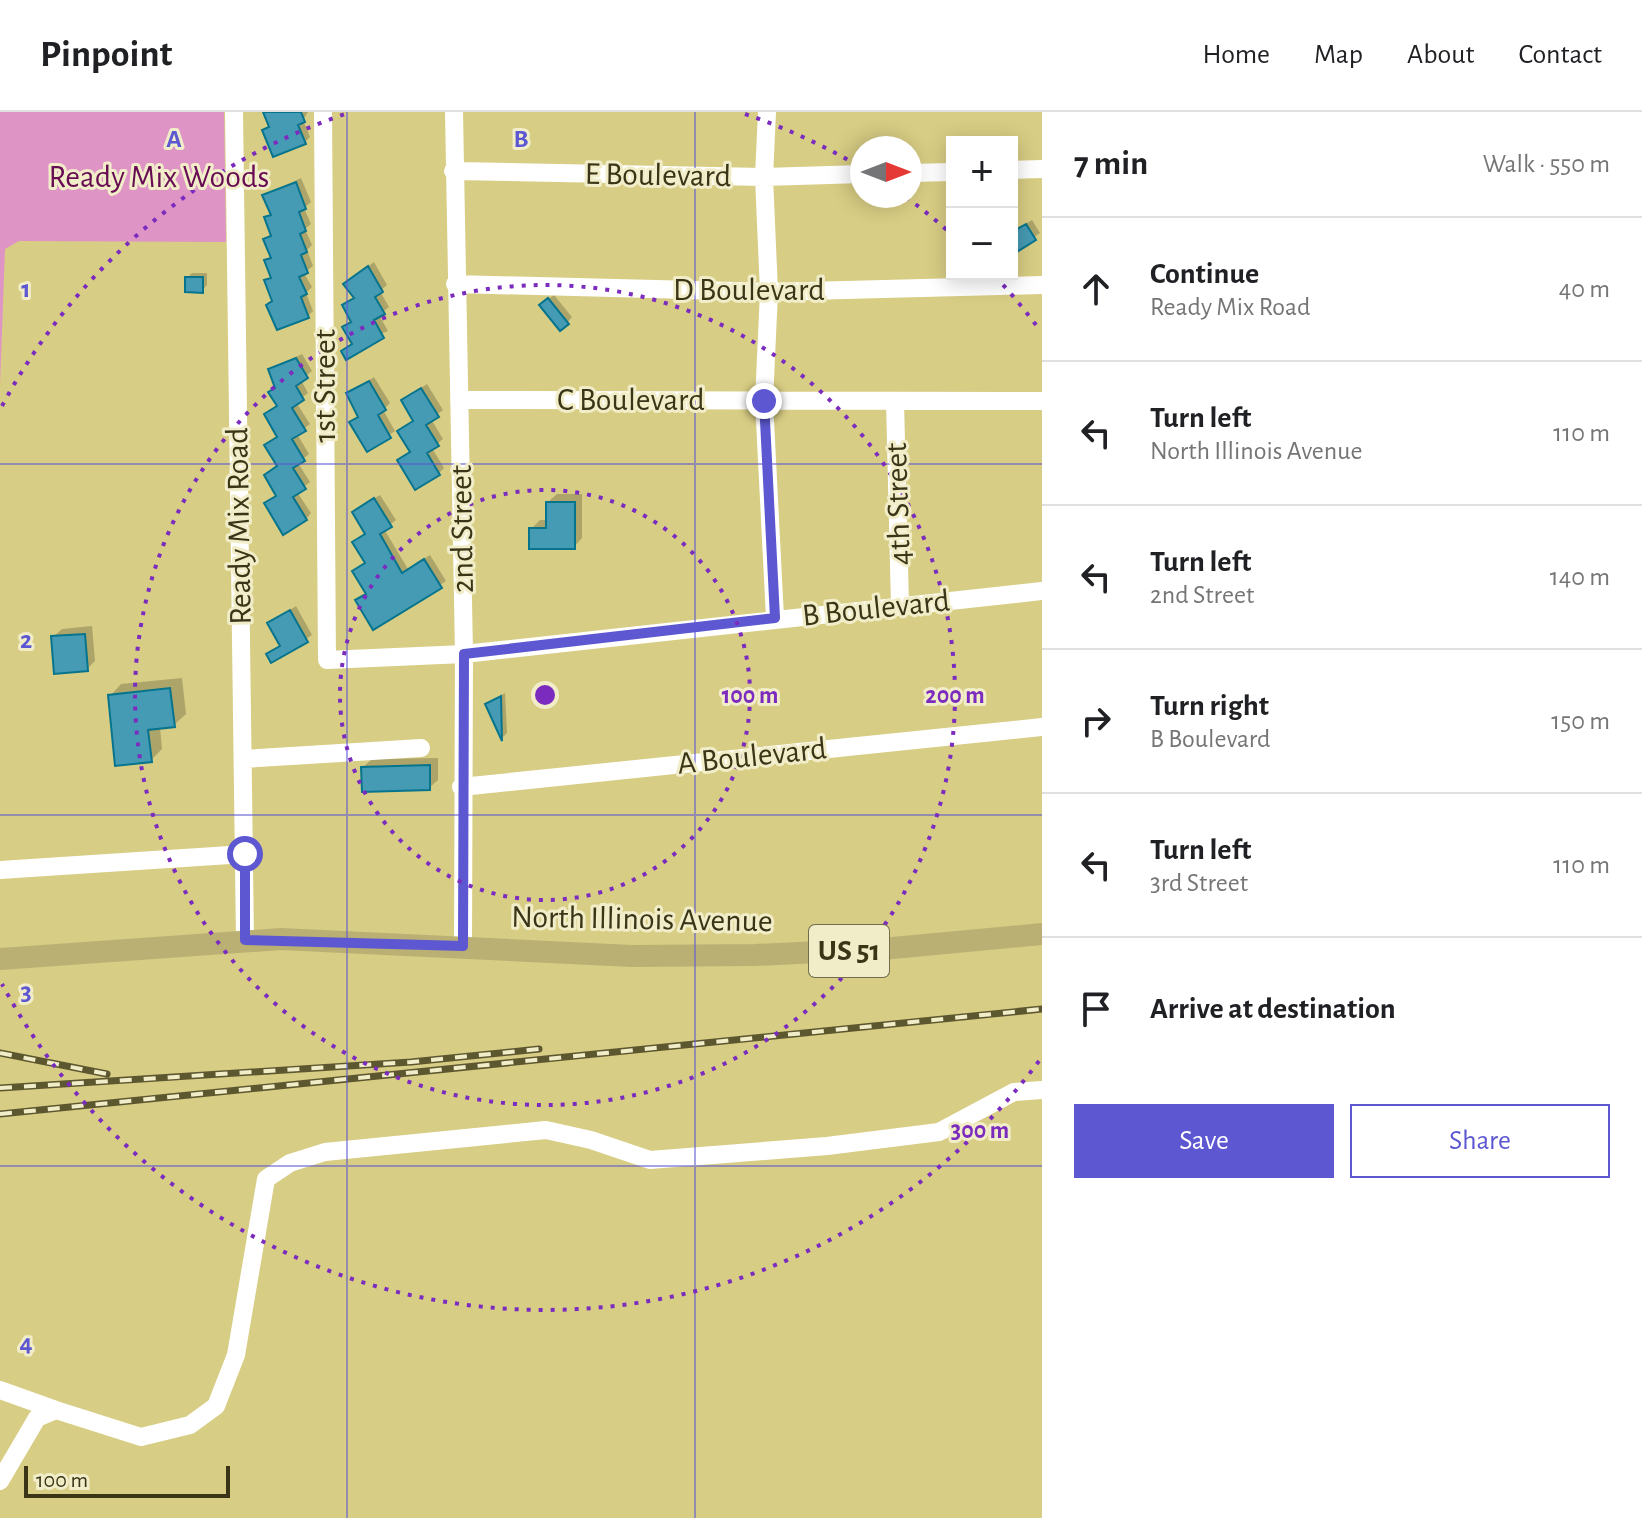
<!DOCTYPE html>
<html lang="en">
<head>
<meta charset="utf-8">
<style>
	:root { --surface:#fff; --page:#f6f6f6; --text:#202124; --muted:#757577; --line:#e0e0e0; --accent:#5d58d1 }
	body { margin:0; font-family:"Alegreya Sans",sans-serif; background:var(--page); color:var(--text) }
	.controls { position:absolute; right:24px; top:24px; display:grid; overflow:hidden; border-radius:0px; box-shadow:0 4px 20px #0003 }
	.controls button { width:72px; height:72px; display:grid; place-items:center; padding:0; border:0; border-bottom:2px solid var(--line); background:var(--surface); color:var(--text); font:40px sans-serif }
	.compass { position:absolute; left:850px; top:24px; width:72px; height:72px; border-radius:50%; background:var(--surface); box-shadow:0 4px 20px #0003; rotate:90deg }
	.scale { position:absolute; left:24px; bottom:20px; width:206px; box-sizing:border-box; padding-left:8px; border:4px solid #3a3517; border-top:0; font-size:22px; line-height:28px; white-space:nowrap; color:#3a3517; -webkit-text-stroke:6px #f2edc9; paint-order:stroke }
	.stop { position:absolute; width:24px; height:24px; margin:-18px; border:6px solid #5d58d1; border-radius:50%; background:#fff }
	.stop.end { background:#5d58d1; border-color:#fff; box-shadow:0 2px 8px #0008 }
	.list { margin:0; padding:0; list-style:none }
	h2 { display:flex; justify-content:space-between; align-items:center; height:104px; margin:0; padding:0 32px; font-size:34px }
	h2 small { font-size:26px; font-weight:400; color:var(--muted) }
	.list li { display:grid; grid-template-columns:52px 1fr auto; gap:24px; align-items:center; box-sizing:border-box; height:144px; padding:0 32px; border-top:2px solid var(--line) }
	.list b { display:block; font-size:30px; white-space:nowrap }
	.list p { margin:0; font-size:26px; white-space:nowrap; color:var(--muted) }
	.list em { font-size:26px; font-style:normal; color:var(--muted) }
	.actions { display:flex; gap:16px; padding:24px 32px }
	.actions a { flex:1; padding:18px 0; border:2px solid var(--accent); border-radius:0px; text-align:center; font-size:28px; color:var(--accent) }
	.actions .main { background:var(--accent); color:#fff }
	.icon { flex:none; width:44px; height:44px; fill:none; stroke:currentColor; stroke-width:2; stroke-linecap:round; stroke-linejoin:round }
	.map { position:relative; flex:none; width:1042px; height:1406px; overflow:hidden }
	header { display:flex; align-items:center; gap:48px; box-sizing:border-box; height:112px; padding:0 40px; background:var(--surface); border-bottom:2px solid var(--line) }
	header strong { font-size:38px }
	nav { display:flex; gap:44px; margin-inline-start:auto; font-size:28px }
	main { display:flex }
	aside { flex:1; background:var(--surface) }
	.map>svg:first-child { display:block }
	.green { fill:#df94c6 }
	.shadow { fill:#0003 }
	.building { fill:#469bb4; stroke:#07748e; stroke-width:2 }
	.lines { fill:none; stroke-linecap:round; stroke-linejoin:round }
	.minor { stroke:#fff; stroke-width:18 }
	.major { stroke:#bab074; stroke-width:22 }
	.rail-casing { stroke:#5d572f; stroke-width:7 }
	.rail { stroke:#f2edc9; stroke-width:4; stroke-dasharray:12; stroke-linecap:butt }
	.route { stroke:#5d58d1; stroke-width:10 }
	.grid { fill:none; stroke:#5d58d1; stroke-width:2; stroke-opacity:0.55 }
	.ring { fill:none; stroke:#7b2cbf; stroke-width:4; stroke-dasharray:4 8 }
	.labels { text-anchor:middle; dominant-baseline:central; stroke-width:6; stroke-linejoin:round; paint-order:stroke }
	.shield { fill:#f2edc9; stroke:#716c4c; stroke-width:2 }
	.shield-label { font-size:30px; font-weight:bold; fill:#3a3517 }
	.street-label { font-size:32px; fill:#3a3517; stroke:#f2edc9 }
	.park-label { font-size:32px; fill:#670c52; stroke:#f2edc9 }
	.grid-label { font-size:26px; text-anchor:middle; font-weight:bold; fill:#5d58d1; stroke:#f2edc9; stroke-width:6; stroke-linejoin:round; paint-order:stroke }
	.centre { fill:#7b2cbf; stroke:#f2edc9; stroke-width:4 }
	.ring-label { font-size:24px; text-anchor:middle; font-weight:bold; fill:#7b2cbf; stroke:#f2edc9; stroke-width:6; stroke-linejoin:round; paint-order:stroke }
</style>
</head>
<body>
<header>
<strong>Pinpoint</strong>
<nav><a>Home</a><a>Map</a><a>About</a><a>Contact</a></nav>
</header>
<main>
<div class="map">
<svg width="1042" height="1406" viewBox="0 0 1042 1406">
	<rect width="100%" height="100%" fill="#d8cd84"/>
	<!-- green -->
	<path class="green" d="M0,0H224L226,130L19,129L5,137L0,273Z"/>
	<!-- shadow -->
	<path class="shadow" d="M265,0H308L303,8L310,25L305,30L264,18L270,12Z
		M301,66L311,90L304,96L311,112L305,117L312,133L307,138L313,154L304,161L312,175L306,181L313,199L308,204L274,187L267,169L272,164L266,149L272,143L265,128L271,122L266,106L272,100L265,84Z
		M1032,108L1040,121L1012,141V120Z
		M374,150L387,173L380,179L389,195L379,203L388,219L343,239L354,231L345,215L353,208L344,193L355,184L351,167Z
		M192,161H207V173L202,179L187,166Z
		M554,183L572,205L567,211L547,188Z
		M302,242L312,259L301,268L308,281L296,290L310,312L297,322L309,342L298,351L310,370L297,380L311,401L306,407L266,392L278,382L279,353V324L266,302L278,293L270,257Z
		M374,265L390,291L383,298L395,319L368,337L352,310L360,303L348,282Z
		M427,272L443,298L431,307L443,327L432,336L444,356L439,361L400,348L411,339L415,308L403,288Z
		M557,382H582V426L574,435L531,417L540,408H548V390Z
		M380,383L396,408L384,417L408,457L430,443L446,469L374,515L358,489L367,481L355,459L367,450L354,430L367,420L360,395Z
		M296,494L312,523L272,549L268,543L282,533L269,512Z
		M92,514L95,549L87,557L53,525L62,517Z
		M182,566L186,602L174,613L160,615L162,637L151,648L110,584L121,572Z
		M505,581L507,621L503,625L487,592Z
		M438,646V668L429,676L363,655L372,647Z"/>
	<!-- building -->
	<path class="building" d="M263,0H301L305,10L298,13L306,32L273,45L262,18L269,15Z
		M296,70L306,97L299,100L306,119L300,122L307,140L301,143L308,161L299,165L307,182L301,185L309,206L277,218L266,193L272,189L264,168L271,166L264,148L271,146L263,127L271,124L264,105L271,103L262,83Z
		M1026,112L1036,128L1012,143V120Z
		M368,154L383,180L375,185L385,202L374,208L384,226L346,248L341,239L352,232L342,215L351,210L342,193L354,186L343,172Z
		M185,165H203V181L185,180Z
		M548,186L569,212L560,219L539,193Z
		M296,246L308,266L296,274L304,288L292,296L306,319L292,327L305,349L293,356L306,377L293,385L307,408L283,423L264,391L276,384L264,363L277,354L264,333L277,325L264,302L277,294L268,280L275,276L268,257Z
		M369,269L386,298L378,303L391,326L367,340L349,310L358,305L346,281Z
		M421,276L439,305L426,313L439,334L427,341L440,363L415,378L397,348L410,340L397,319L413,309L401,288Z
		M374,386L392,415L380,422L402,461L424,447L442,476L373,518L355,488L366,482L352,459L365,451L352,430L365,422L352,400Z
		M546,390H575V437H529V416H546Z
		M290,498L308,530L271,551L266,542L280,534L267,511Z
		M85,522L88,559L54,562L51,524Z
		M170,576L175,615L148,618L152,650L115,654L108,583Z
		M501,584L502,629L485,592Z
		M430,653V678L362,680L361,655Z"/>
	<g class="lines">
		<!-- minor -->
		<path class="minor" d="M234,0L245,828
			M323,0L327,548L464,542L1042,479
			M454,0L464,542L463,834
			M767,0L764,65L769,180L764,289L775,506
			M1012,58L1042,57
			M453,59L764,65L862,62
			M910,61L952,60
			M455,172L769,180L1042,173
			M459,288L1042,289
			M895,289L900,494
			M243,647L421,636
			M461,675L1042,615
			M0,758L245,742
			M0,1278L56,1298
			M0,1369L37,1306L56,1298L141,1325L190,1313L216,1294L236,1243L266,1067L290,1051L325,1040L546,1018L591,1028L650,1048L827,1034L939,1020L1014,980L1042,978"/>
		<!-- major -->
		<path class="major" d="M0,847L281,827L632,844L755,843L882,837L1042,822"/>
		<defs>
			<path id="rail" d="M0,941L107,962
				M0,976L411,950L539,937
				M0,1002L1042,897"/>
		</defs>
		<!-- rail casing -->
		<use href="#rail" class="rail-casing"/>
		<!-- rail -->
		<use href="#rail" class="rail"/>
	</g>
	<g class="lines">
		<!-- route -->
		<path class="route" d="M245,742V828L463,834L464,542L775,506L764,289"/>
	</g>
	<!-- grid -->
	<path class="grid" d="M347,0V1406M695,0V1406M0,352H1042M0,703H1042M0,1054H1042"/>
	<!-- distance rings -->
	<g class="ring">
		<circle cx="545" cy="583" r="205"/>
		<circle cx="545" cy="583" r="410"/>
		<path d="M1039 949A615 615 0 0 1 2 872M2 294A615 615 0 0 1 345 2M745 2A615 615 0 0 1 862 56M906 85A615 615 0 0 1 948 119M995 164A615 615 0 0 1 1039 217"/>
	</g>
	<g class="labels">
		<!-- shield labels -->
		<rect class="shield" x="809" y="813" width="80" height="52" rx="6"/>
		<g class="shield-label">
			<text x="849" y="839">US 51</text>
		</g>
		<!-- street labels -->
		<g class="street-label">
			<text transform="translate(658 63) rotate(1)">E Boulevard</text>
			<text x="749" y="178">D Boulevard</text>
			<text transform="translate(325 274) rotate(-90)">1st Street</text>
			<text x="631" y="288">C Boulevard</text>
			<text transform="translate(898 392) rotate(-92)">4th Street</text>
			<text transform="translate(239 414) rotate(-91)">Ready Mix Road</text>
			<text transform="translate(462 417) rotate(-91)">2nd Street</text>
			<text transform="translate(876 496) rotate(-6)">B Boulevard</text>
			<text transform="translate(752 644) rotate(-6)">A Boulevard</text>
			<text transform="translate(642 807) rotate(1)">North Illinois Avenue</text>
		</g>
		<!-- park labels -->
		<g class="park-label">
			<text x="159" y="65">Ready Mix Woods</text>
		</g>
	</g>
	<g class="grid-label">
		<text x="174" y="35">A</text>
		<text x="521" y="35">B</text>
		<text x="26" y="185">1</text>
		<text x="26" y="536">2</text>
		<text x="26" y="888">3</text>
		<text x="26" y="1239">4</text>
	</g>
	<circle cx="545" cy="583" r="12" class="centre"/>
	<g class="ring-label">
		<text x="750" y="591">100 m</text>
		<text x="955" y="591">200 m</text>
		<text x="980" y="1026">300 m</text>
	</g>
</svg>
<div class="controls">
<button>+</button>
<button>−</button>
</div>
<svg class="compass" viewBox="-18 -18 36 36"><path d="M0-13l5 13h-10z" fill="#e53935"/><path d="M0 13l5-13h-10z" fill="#757577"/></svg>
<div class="scale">100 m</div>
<div class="stop" style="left:245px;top:742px"></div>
<div class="stop end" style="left:764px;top:289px"></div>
</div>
<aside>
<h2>7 min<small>Walk · 550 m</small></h2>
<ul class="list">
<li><svg class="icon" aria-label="ahead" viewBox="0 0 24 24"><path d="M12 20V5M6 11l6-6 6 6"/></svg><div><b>Continue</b><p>Ready Mix Road</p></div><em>40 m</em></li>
<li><svg class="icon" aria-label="left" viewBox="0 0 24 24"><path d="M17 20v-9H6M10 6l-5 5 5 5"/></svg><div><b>Turn left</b><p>North Illinois Avenue</p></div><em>110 m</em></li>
<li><svg class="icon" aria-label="left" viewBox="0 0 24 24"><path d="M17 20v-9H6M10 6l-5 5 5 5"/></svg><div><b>Turn left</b><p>2nd Street</p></div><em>140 m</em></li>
<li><svg class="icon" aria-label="right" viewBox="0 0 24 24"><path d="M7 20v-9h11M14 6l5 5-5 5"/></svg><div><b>Turn right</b><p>B Boulevard</p></div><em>150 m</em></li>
<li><svg class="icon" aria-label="left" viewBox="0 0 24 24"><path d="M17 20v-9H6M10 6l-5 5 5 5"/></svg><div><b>Turn left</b><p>3rd Street</p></div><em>110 m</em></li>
<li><svg class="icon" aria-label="arrive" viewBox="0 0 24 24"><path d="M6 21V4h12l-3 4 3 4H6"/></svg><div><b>Arrive at destination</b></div></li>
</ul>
<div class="actions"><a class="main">Save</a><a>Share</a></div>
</aside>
</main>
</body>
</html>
